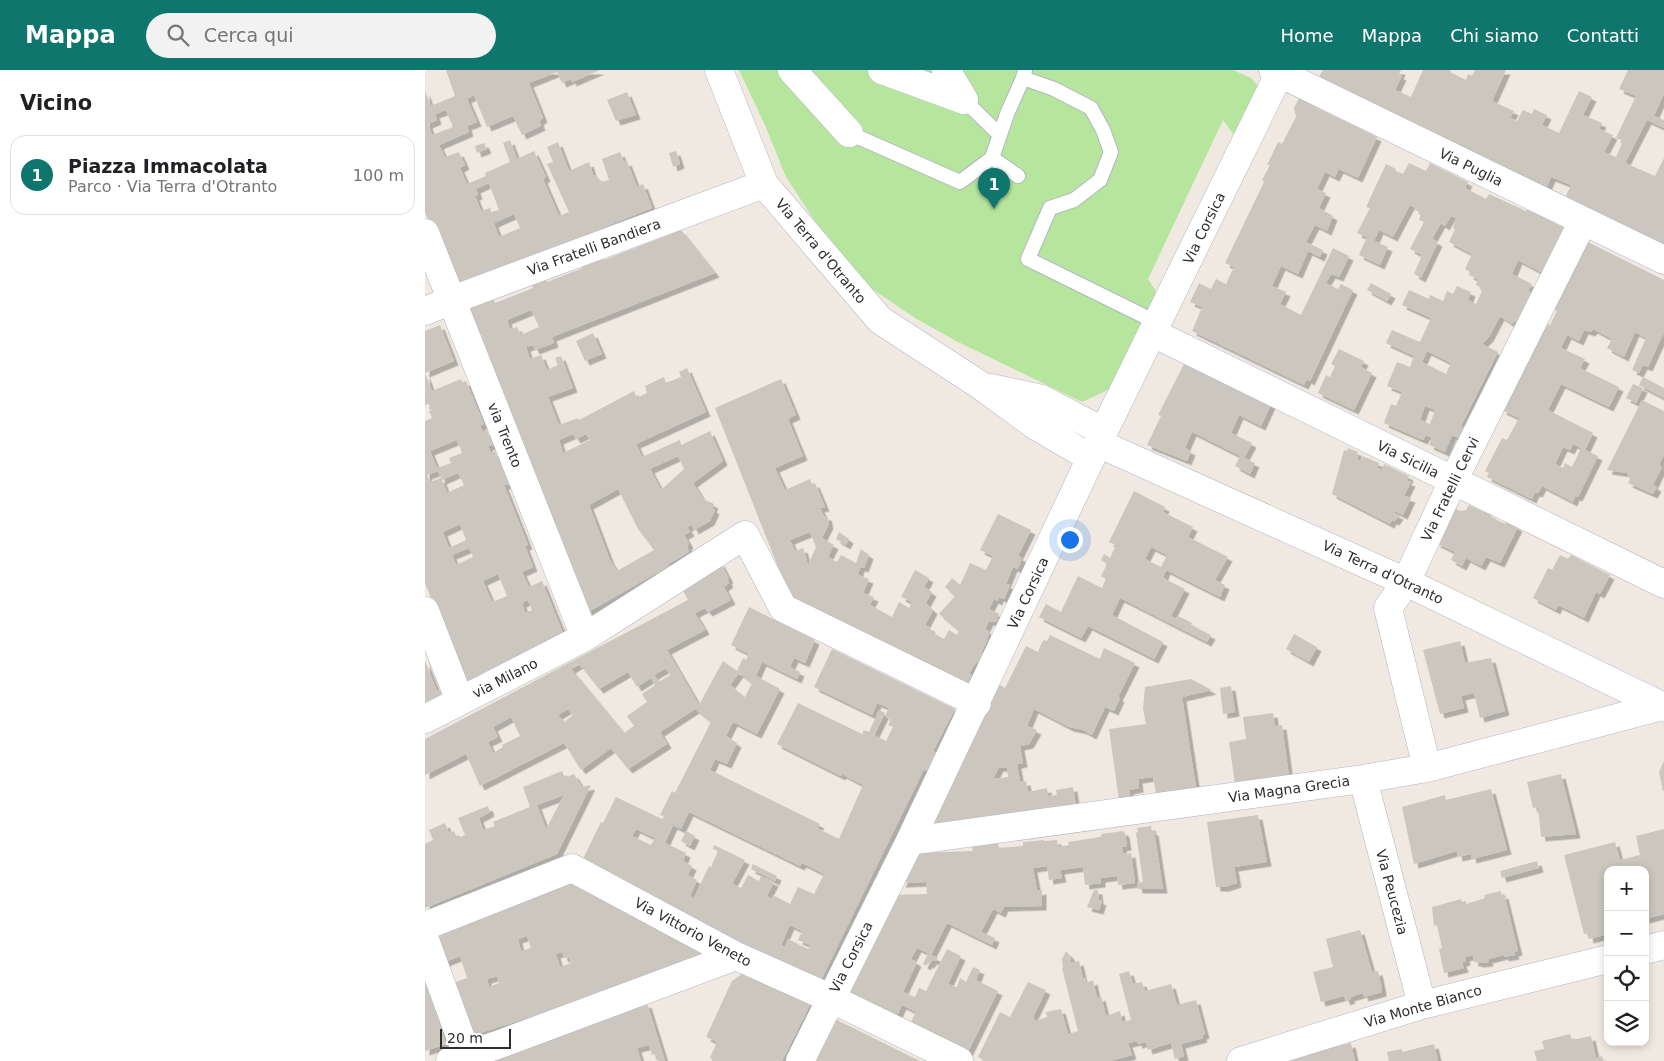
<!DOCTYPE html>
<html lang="it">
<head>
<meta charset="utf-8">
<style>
	:root { --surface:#fff; --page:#f2f2f2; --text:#202124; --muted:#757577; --line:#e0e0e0; --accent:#0f766e }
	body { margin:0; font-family:"DejaVu Sans",sans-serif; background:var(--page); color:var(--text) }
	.controls { position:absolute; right:15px; bottom:15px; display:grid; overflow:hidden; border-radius:10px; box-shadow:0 2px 8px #0003 }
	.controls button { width:45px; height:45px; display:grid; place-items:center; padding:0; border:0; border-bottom:1px solid var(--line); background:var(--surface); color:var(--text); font:25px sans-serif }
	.scale { position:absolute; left:15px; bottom:12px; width:71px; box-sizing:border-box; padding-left:5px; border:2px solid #2e2e2e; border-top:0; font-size:14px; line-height:18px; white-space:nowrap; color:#2e2e2e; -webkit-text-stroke:4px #fff; paint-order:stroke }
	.you { position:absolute; left:644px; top:469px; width:18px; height:18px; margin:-12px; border:4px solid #fff; border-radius:50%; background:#1a73e8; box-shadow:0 0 0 8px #1a73e833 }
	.badge { display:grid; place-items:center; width:32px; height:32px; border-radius:50%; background:var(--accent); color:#fff; font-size:16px; font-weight:700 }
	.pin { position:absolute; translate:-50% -41px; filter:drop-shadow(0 1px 2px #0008) }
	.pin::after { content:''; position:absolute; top:26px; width:18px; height:15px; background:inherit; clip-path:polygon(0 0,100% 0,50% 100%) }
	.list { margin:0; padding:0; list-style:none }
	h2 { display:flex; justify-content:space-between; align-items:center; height:65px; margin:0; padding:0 20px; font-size:21px }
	h2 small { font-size:16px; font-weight:400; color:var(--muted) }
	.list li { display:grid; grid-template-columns:32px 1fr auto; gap:15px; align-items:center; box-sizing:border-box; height:80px; margin:0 10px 10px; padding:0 10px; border:1px solid var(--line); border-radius:15px }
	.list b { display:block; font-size:19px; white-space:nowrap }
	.list p { margin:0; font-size:16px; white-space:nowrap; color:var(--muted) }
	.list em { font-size:16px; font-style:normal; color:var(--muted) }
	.icon { flex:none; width:28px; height:28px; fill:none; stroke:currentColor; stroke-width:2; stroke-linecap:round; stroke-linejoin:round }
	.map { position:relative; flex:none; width:1239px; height:991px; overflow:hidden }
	header { display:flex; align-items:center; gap:30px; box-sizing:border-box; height:70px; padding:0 25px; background:var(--accent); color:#fff }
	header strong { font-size:24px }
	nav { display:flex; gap:28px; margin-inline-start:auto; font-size:18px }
	.search { width:350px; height:45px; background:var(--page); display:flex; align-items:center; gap:12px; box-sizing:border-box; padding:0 18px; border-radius:28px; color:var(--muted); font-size:19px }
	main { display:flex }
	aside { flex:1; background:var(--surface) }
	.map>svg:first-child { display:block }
	.green { fill:#b6e59e }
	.building { fill:#cbc7bf; fill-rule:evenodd; filter:url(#shadow) }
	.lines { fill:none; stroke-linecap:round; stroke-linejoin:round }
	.lane-casing { stroke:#b4b7c1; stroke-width:16 }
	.street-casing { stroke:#b4b7c1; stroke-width:29 }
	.secondary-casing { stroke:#b4b7c1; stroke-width:29 }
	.lane { stroke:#fff; stroke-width:14 }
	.street { stroke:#fff; stroke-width:28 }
	.secondary { stroke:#fff; stroke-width:28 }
	.labels { text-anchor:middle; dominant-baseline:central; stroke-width:4; stroke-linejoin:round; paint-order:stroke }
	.street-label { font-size:14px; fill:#2e2e2e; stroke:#fff }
</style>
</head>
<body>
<header>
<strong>Mappa</strong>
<div class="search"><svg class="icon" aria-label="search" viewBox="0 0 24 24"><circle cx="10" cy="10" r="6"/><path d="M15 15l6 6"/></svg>Cerca qui</div>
<nav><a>Home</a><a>Mappa</a><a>Chi siamo</a><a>Contatti</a></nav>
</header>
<main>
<aside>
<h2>Vicino<small></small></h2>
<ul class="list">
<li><span class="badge">1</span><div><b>Piazza Immacolata</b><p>Parco · Via Terra d'Otranto</p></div><em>100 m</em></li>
</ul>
</aside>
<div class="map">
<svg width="1239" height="991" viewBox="0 0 1239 991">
	<defs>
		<filter id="shadow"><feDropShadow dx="4.5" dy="4.5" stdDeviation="0" flood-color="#0004"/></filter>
	</defs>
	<rect width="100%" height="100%" fill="#efe9e1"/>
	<!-- green -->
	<path class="green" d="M314,0H808L826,8L833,16L811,68L798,50L723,209L732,223L687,318L657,332L533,272L490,248L446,218L403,171L361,107L340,55Z"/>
	<!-- building -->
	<path class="building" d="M21,0H175L147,12L146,9L137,13L132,2L104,13L118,48L114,51L116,56L97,65L88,46L62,57L49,25L42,29L52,52L42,56L44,62L14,75L20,87L34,82L40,95L35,98L42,114L61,106L60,103L85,92L78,73L85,70L92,89L109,81L121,107L118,109L134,146L144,142L122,94L128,92L122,77L133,72L144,101L164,92L168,105L173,107L176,112L184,110L177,89L195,82L199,92L202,91L212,117L218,114L227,138L31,217L0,142V21L6,36L30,26ZM21,40L28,57L7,65L3,54L12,50L10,44ZM64,113L74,140L66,142L65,138L56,141L50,126L53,125L51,119ZM89,144L95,158L74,167L69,153Z
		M898,0H976L974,5L977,6L970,20L986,27L998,0H1026L1025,2L1041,10L1043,4L1047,6L1050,0H1081L1067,31L1089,41L1085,48L1092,51L1098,40L1107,44L1109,39L1122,45L1117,55L1134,63L1154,21L1167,27L1158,45L1177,53L1174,59L1188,65L1179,82L1191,87L1198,71L1191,68L1211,26L1194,19L1203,0H1239V23L1229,46L1239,50V58L1222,50L1200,93L1230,106L1239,88V178L1140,128L1146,115L1126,107L1121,119L894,7Z
		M202,22L211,45L191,51L182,30Z
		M876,24L885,29L886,35L952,67L933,108L914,99L910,107L900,102L892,119L901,123L894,138L908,146L902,161L890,155L881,172L898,180L895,187L883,181L873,204L856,196L847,216L861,222L855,234L876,245L908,178L924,186L914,207L906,204L901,213L913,219L916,214L928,220L885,311L882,309L879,315L767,261L777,237L765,232L774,213L786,219L791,209L801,214L809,197L800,193L839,112L837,110L845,95H842L853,72L857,74L871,47L869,38Z
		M59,73L62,79L52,83L50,76Z
		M251,81L255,94L248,97L244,83Z
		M984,93L1001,101L1005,93L1043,112L1040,118L1061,129L1064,124L1101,141L1103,137L1140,157L1116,202L1093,190L1087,204L1107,214L1103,221L1107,223L1092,253L1089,251L1087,254L1075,246L1064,267L1057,274L1073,282L1036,356L1040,358L1035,369L1027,365L1020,382L1004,375L1007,368L1001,365L998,370L959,353L966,334L971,336L977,322L962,316L972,292L985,297L989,286L961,273L967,260L995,272L1006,248L977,235L984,220L1004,229L1005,225L1018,231L1022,221L1028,224L1032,216L1046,222L1043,230L1051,234L1058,219L1051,215L1053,209L1044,205L1045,202L1040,199L1047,184L1024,172L1030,159L1028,158L1031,148L1026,146L1020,156L1016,153L1007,169L1013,172L996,208L989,204L997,185L985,179L999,152L994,150L996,143L989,139L990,137L985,135L968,167L954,160L949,171L963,177L955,195L934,185L942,167L932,163L945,138L941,137L961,94L971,99L970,101L978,104ZM1002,281L1026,293L1021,304L997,292ZM1000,336L1010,340L1005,354L995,350Z
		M256,160L290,203L127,267L129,273L110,280L108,275L101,277L105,289L116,285L122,300L133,295L130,288L136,286L148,318L123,327L134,355L153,348L154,350L209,321L212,328L222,323L220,316L239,307L241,313L256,307L254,302L262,298L281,342L211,374L217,387L255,370L256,375L285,361L298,391L268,413L278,429L289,434L287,438L290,440L285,451L269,460L267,455L262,457L265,462L259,465L264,474L262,476L264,482L243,494L244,496L163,542L40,241L68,229L70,233L108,218L107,214L120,208L122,212L158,198L155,194L177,185L179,190ZM106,240L114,257L96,265L92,257L85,259L82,250ZM148,364L151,369L161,364L165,370L138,383L134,370ZM253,386L259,399L236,420L225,399ZM193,419L213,459L229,480L192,501L185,490L164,435Z
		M1157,169L1239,210V265L1238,264L1223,297L1218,295L1214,303L1207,300L1221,268L1210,262L1199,287L1182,278L1187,269L1168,259L1166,262L1159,260L1154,271L1142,265L1136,278L1160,289L1155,298L1194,317L1184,337L1136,314L1123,340L1168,363L1160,380L1173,386L1153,427L1150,426L1148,432L1117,416L1113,423L1110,422L1107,429L1062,407L1064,403L1060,401L1077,368L1082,370L1094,348L1077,340L1117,252L1125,255L1132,241L1127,238ZM1148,374L1156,378L1147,397L1140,393L1138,398L1130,394L1138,377L1145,380Z
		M946,213L966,224L962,231L942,220Z
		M15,255L29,291L0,303V261Z
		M168,263L177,284L160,291L151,271Z
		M914,279L939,291L936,297L947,303L929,340L893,323L901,305L905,307L910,296L906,294Z
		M761,290L846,334L836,356L814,345L806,363L827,373L819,388L830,393L825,404L810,396L815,386L767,362L760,378L766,381L762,391L722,375L736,346L733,345Z
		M0,303L7,321L36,309L37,312L41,311L59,354L55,356L58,362L62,360L68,375L63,376L66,383L70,381L84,414L79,415L103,475L100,476L108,497L97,502L104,517L117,511L138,563L41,614L0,513V351L7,348L4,341H6L4,334L0,335ZM32,370L37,383L24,388L26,393L12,398L5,381ZM13,401L16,408L5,412L2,405ZM33,403L39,415L22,423L17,410ZM35,454L41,470L24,478L18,462ZM44,478L48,487L31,495L27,485ZM73,504L82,526L67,532L58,511ZM103,530L107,540L100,543L97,533Z
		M1218,307L1239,318V328L1214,315Z
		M356,309L371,345L363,349L378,386L350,398L360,420L385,409L387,414L390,413L400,437L395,438L399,446H402L404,454L397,468L409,475L403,487L412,492L416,485L431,493L436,479L444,485L439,498L435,497L433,505L444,509L438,523L449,527L445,535L467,547L474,532L484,538L487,532L476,527L490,500L504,508L499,517L507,522L501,533L508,540L500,555L506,558L505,561L519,569L524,560L532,565L534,561L514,544L530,526L520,517L527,508L535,515L545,493L561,500L568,486L555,480L573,444L606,460L593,486L597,488L593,499L588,497L581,514L585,515L579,529L574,527L573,531L569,529L564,539L574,544L571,552L564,551L560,559L564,562L562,571L556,583L563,586L554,594L551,592L544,604L551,608L543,616L368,535L290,338ZM385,462L391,477L383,495L378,478L370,481L365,470Z
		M1208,314L1218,318L1211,333L1201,328Z
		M1217,330L1239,341V385L1234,395L1237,397L1228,415L1232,417L1228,424L1203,413L1205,409L1202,403L1182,400Z
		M923,378L933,382L931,385L933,387L932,389L936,391L937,386L954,393L952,398L957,400L959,394L984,406L982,411L986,412L979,426L986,428L978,445L970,441L969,443L974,445L970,451L967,450L965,454L907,424L919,380L922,381Z
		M709,421L740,437L738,442L768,457L763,467L803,487L790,510L800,515L795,527L741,500L738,508L760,519L746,546L752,549L753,546L767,553L766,555L786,565L782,572L695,528L687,545L738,572L729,589L663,556L656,568L614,547L621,534L636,542L653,506L677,518L681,509L676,506L682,494L676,490L679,484L685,488L691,475L684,472ZM726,477L742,485L736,497L720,489Z
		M1044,435L1059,442V441L1067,445L1066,447L1080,454L1081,451L1093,457L1075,493L1061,487L1056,496L1041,488L1037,496L1026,490L1030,482L1011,473L1028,437L1035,441L1041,440Z
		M414,462L424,469L421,475L411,469Z
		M1135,485L1143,489L1146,485L1185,505L1175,524L1171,522L1159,548L1133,535L1131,540L1108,528L1123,498L1127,500Z
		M295,492L304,509L302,510L304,513L299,517L306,530L283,542L280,538L270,543L280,560L242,580L274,635L298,591L312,601L318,588L321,590L324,584L306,575L324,537L390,570L380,593L369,588L365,597L375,602L372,609L337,592L331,606L355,619L332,664L308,652L301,666L312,673L302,694L290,689L285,700L395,754L392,758L414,769L438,715L417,704L416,706L352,674L373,633L437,664L439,660L444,662L454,640L460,643L449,665L461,671L468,657L463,655L466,650L460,646L464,638L452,633L447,645L389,617L407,579L530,639L508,681L511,683L502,701L499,699L395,912L153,799L176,752L178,753L191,727L237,749L239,746L235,745L247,721L250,723L286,652L270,639L235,662L242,674L203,699L186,678L156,700L139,673L55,716L41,684L0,705V669L263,530L254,514ZM154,594L174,619L203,602L212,617L226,608L230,615L217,624L222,632L202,646L209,656L199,663L146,599ZM241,598L245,605L234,612L229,605ZM314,603L327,613L320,627L305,615ZM143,639L148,645L139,652L133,645ZM86,647L95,666L77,675L78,677L68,683L63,672L73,667L68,657ZM264,742L375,796L377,793L399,804L389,824L373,817L365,834L348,825L346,829L342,826L349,812L336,806L334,811L323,805L316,818L307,814L320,790L289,775L288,779L293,781L286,797L284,796L269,828L265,826L272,810L263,805L267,796L258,791L261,783L240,773L248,755L256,759ZM211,759L230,768L226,775L207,766ZM365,855L377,861L373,870L385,875L383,879L363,869L360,877L356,875Z
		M869,564L892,577L884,592L861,579Z
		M625,565L675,589L679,578L710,593L693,627L695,628L689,641L680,637L667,665L658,660L644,657L609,639L602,656L612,660L604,674L595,676L598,693L592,694L595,712L601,711L603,722L622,718L623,726L632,725L631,720L648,717L651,737L504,757L574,614L580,618L601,576L613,582L616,574L619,570L622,571ZM574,697L582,698L583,707L568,709Z
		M1035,571L1040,593L1066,588L1080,641L1055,648L1049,623L1036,626L1039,638L1015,644L998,580Z
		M0,591L12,621L15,620L18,625L0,637Z
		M766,609L787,620L757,627L771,718L731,724L728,707L713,709L714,718L704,720L705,729L694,730L684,659L721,654L718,639L720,617Z
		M806,616L810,642L798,644L795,618Z
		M848,643L850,656L857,655L864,706L810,714L804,672L821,669L818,647Z
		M1239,691V721H1238L1234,702Z
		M137,701L140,708L149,704L157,717L165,715V717L132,784L0,838V774L8,770L4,760L20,753L24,763L29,761L32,768L40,765L33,748L63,736L65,742L54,748L58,760L70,756L68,752L105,737L98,717ZM139,725L121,759L112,735Z
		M1136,704L1151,764L1116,767L1113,737L1108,738L1102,712Z
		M1066,719L1082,780L1047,789L1046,784L1033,787L1032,781L989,794L977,737L1020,725L1021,730Z
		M833,745L842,792L809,797L812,813L800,817H791L782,752Z
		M726,756L727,761H729L738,819H713L712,813L718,812L711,763L713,762L712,758Z
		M1239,759V844L1220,849V800H1183V864L1164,869L1163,863L1159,864L1139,785L1190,772L1195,790L1215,785L1211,766Z
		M261,761L270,766L265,776L256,771Z
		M698,761L700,763L702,776L697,777L698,784L706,783L710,813L693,815L692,806L676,808V813L660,815L658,797L635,800L637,808L624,810L622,796L608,798L612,821L617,820V836L579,837L576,843L568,839L556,862L570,868L567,875L522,853L506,885L513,888L511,891L507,890L505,894L503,893L501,896L498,894L503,883L492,878L486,889L492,892L478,922L490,927L494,918L501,921L522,879L536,886L523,914L532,917L535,908L541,912L548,897L555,900L551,910L573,921L543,982L485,954L491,942L477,935L470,950L424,924L470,825L502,824L501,812L476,813L491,783L548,781L547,777L573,773L574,778L598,776V772L619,770V771L632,770L633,777L644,775L643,772L675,767L677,764Z
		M1112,791L1114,798L1077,808L1075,801Z
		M328,794L352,806L350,811L326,799Z
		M134,808L282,882L281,891L33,970L16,917L42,908L35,886L15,894L0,865ZM102,866L106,878L96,881L93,869ZM137,882L139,888L144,887L146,893L135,897L131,884ZM72,906L74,913L64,917L62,909Z
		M669,820H673L674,830L677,831L674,840L662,837Z
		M1076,821V825L1079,824L1093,881L1089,882L1090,885L1079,887V885L1063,889L1064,892L1053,893L1052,892H1049L1048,885L1040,887L1041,891L1037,892L1039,898L1019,903L1014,879L1017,878L1012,855L1009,856L1007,837L1036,829L1037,832L1041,831V834L1060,828L1059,825Z
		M935,860L947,902L953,901L957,919V922L939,927L938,923L925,927L926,929L921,931L919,926L896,932L888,902L908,897L901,869Z
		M641,881L646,887L645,893L654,891L658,908H660L661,913L668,910L672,928L676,926L681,946L695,941L697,952L706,950L694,904L704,901L708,914L717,912L720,921L746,914L752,935L771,930L780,964L777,965L778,968L756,974L759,986L750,989L746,973L723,980L721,972L713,974L712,971L703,973L707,985L685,991H560L553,987L575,942L585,947L603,912L621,920L608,947L610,951L622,947L621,942L636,939L643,964L653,961L637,898H638L637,889Z
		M321,901L388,929L357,991H287V989L285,988L292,972L281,967L307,911Z
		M0,907L21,974L0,981Z
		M222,933L240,991H233L231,984L227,985L224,975L212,978L216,991H42Z
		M410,949L495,991H389Z
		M1145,964L1147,970L1166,966L1171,988L1177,986L1179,991H1112L1109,981L1119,979L1117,971Z
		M926,973L930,991H855V990Z
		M1009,974L1013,991H964L962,982L977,979V982Z"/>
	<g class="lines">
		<defs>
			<path id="lane" d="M600,0L598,8L629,19L666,38L678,60L686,82L675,110L649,130L625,138L603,189L733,253
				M539,30L575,65
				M424,63L535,112L567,88
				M593,106L567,88L582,44L598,8"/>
			<path id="street" d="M367,0L424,63
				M457,0L539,30L521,0
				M848,0L1239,190
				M0,163L160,567
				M0,241L27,230L339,114
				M728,263L1239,514
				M0,541L35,631
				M0,649L160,567L320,465L358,538L552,633
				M1002,698L963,538L981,512L1028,411L1158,151
				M938,709L997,935
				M485,771L938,709L1002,698L1237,636
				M0,856L147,798L311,886L405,928L534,991
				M0,870L42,985
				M1220,880L1239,875
				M25,991L75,974L311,886
				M816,991L997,935L1183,889"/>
			<path id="secondary" d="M294,0L339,114L455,250L555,315L611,356L666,388
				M566,318L617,329L679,362
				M673,373L981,512L1239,637
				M375,991L485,771L673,373L856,0"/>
		</defs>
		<!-- lane casing -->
		<use href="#lane" class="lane-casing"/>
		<!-- street casing -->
		<use href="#street" class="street-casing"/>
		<!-- secondary casing -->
		<use href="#secondary" class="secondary-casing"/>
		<!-- lane -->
		<use href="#lane" class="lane"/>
		<!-- street -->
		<use href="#street" class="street"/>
		<!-- secondary -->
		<use href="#secondary" class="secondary"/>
	</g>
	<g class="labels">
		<!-- street labels -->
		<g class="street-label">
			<text transform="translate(1046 97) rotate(26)">Via Puglia</text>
			<text transform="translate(779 158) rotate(-64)">Via Corsica</text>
			<text transform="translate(169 177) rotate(-20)">Via Fratelli Bandiera</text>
			<text transform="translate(396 181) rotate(50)">Via Terra d'Otranto</text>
			<text transform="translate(80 365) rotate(68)">via Trento</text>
			<text transform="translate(983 389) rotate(26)">Via Sicilia</text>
			<text transform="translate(1025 419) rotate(-64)">Via Fratelli Cervi</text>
			<text transform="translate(958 502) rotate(25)">Via Terra d'Otranto</text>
			<text transform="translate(603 523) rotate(-65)">Via Corsica</text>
			<text transform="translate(80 608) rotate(-27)">via Milano</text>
			<text transform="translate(864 719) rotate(-8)">Via Magna Grecia</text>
			<text transform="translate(967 822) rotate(75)">Via Peucezia</text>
			<text transform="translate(268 862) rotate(28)">Via Vittorio Veneto</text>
			<text transform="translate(426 887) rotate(-63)">Via Corsica</text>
			<text transform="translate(998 936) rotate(-16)">Via Monte Bianco</text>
		</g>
	</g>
</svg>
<div class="controls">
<button>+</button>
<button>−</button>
<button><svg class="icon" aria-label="locate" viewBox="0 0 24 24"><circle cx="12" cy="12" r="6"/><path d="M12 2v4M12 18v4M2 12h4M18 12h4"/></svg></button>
<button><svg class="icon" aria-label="layers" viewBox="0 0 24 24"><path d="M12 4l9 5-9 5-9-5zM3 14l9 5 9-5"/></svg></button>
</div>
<div class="scale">20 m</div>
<div class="you"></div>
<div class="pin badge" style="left:569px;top:139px">1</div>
</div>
</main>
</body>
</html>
